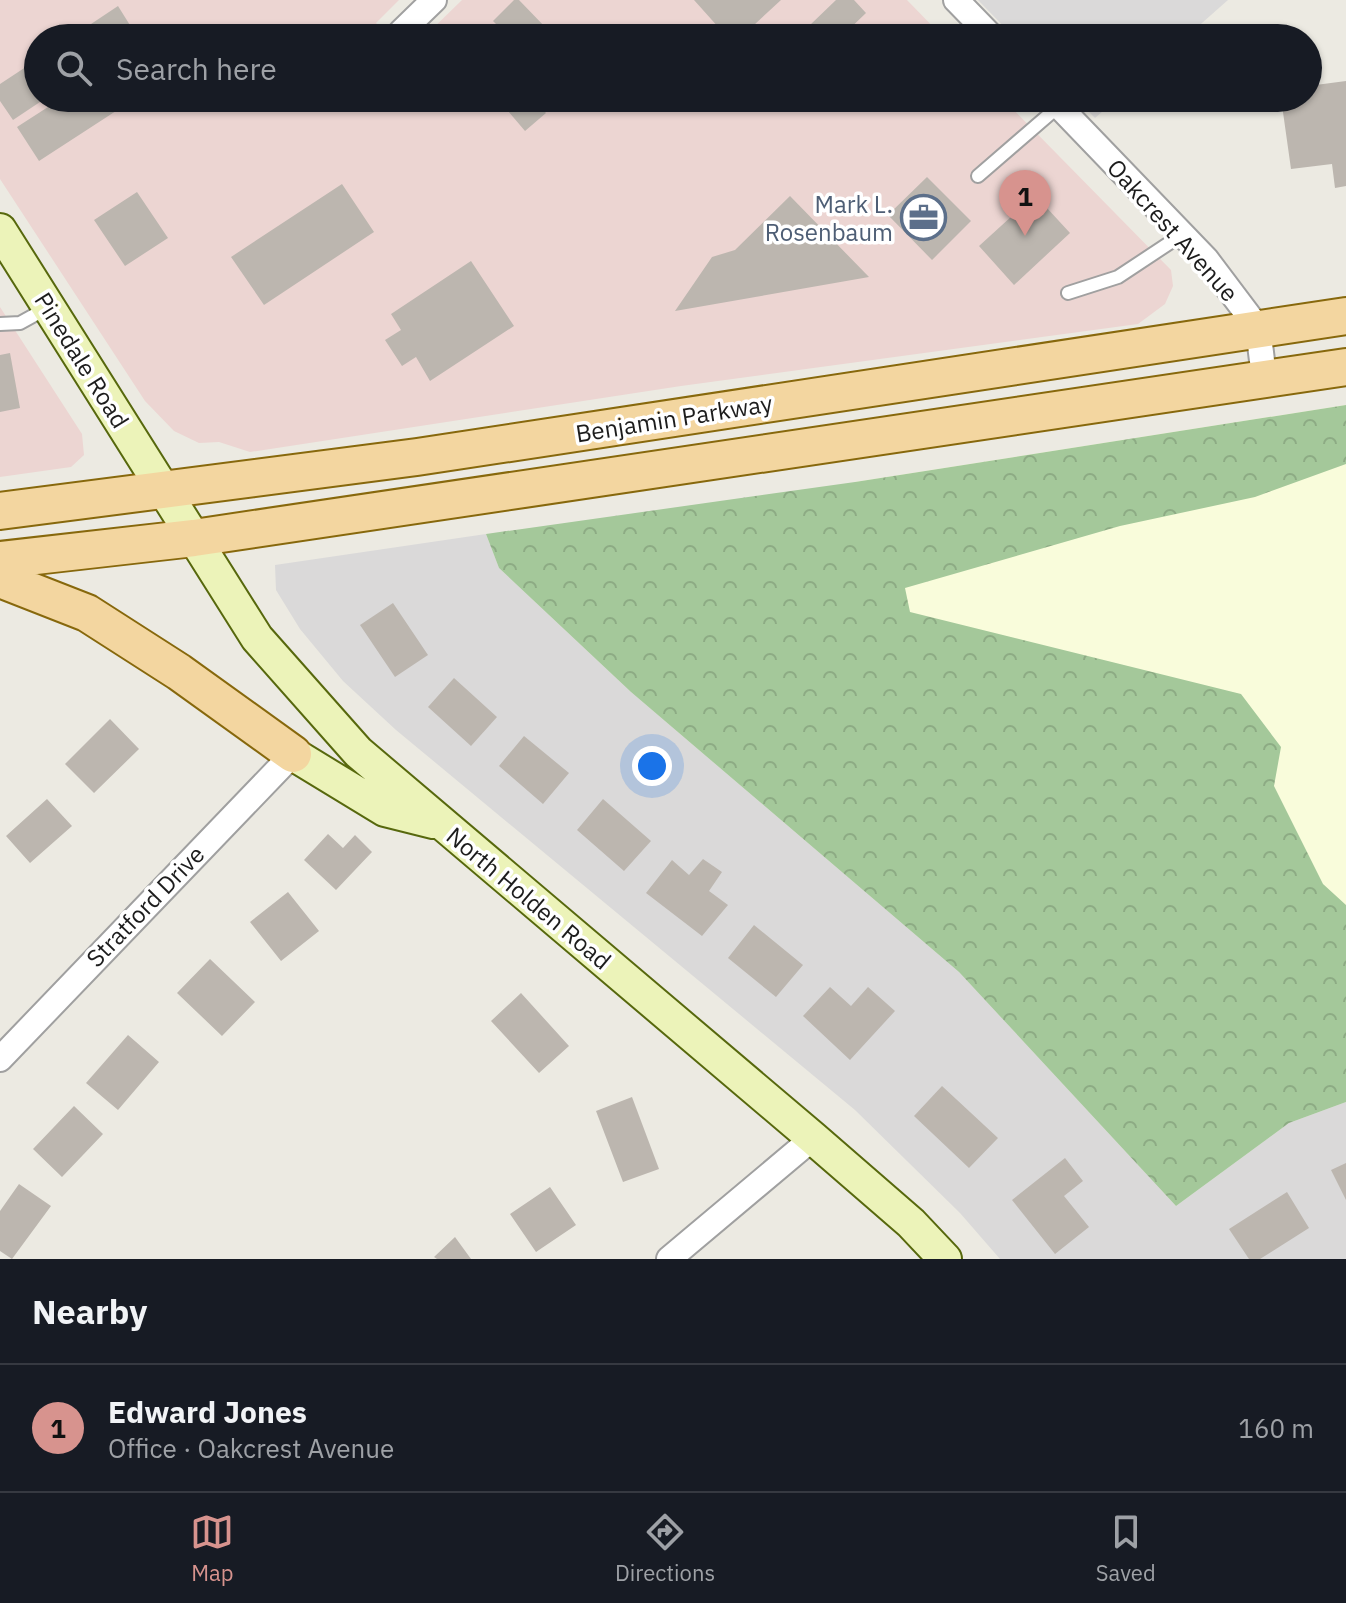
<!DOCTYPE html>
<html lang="en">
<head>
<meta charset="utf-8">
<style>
	:root { --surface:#171b24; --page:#242831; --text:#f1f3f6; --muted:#9ea1a6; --line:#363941; --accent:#d7938e }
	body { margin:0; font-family:"IBM Plex Sans",sans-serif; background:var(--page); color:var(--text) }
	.you { position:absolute; left:652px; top:766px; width:28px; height:28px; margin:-20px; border:6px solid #fff; border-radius:50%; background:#1a73e8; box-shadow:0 0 0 12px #1a73e833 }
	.badge { display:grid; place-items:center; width:52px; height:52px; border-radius:50%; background:var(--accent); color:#111; font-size:26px; font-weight:700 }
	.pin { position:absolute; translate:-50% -66px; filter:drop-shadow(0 2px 4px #0008) }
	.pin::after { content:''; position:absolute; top:42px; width:28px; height:24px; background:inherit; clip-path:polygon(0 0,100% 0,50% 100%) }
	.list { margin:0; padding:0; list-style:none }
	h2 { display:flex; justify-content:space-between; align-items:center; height:104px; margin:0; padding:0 32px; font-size:34px }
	h2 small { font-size:26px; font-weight:400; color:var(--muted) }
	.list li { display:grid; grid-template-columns:52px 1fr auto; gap:24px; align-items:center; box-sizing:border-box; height:128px; padding:0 32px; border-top:2px solid var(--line) }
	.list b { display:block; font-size:30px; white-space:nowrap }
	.list p { margin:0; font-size:26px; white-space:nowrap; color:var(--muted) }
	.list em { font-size:26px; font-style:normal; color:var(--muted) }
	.icon { flex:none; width:44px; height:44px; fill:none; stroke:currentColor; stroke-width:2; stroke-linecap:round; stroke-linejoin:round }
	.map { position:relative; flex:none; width:1346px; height:1259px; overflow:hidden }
	.search { position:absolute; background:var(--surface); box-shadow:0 2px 6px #0004; left:24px; right:24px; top:24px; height:88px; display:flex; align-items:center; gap:20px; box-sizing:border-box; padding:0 28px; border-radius:44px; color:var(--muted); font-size:30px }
	.sheet { height:232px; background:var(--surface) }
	nav { display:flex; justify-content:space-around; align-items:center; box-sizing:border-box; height:112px; border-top:2px solid var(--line); background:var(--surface); font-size:22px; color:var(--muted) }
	nav a { display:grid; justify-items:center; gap:4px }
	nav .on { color:var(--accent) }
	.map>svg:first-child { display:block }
	.residential { fill:#dad9d9 }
	.commercial { fill:#ecd5d2 }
	.education { fill:#f9fcdb }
	.forest { fill:url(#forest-crowns) }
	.building { fill:#bcb6af }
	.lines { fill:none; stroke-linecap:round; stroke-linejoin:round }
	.lane-casing { stroke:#a0a0a0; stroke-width:16 }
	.street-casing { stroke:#a0a0a0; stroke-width:28 }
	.secondary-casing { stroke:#57680d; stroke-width:36 }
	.primary-casing { stroke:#87680c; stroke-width:40 }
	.lane { stroke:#fff; stroke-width:12 }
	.street { stroke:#fff; stroke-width:24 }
	.secondary { stroke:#ecf3b9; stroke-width:32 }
	.primary { stroke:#f3d6a0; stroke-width:36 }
	.labels { text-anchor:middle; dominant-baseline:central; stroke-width:7; stroke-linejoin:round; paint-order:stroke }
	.service-label { font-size:24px; fill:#4e5e75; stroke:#fff; text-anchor:end }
	.street-label { font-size:24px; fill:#1c1c1c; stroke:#fff }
</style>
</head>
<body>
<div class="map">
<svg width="1346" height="1259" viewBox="0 0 1346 1259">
	<defs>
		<pattern id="forest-crowns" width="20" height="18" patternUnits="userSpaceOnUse" patternTransform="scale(2)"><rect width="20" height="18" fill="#a4c89a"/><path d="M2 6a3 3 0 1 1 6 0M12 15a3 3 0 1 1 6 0" fill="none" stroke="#8dab84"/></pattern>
	</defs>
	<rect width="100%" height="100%" fill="#eceae2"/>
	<!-- residential -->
	<path class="residential" d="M978,0H1228L1185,38H1015Z
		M1075,98H1118L1095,118Z
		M486,534L499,568L631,692L959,972L1176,1206L1289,1123L1346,1102V1259H1000L960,1213L855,1110L396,730L343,681L300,629L276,590L275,565Z"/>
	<!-- commercial -->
	<path class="commercial" d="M0,0H399L376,23L388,38H38V98H1002L1171,270L1173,286L1165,304L1138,324L681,386L250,452L219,442L199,443L174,431L145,401L0,179Z
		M462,0H907L944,38H423Z
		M0,307L82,434L84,455L71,467L0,477Z"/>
	<!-- education -->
	<path class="education" d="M1346,405V980L878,628L855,482Z"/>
	<!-- forest -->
	<path class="forest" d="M1346,405V464L1255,497L1120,526L905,588L910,612L1241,694L1281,747L1274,786L1323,884L1346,905V1102L1289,1123L1176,1206L959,972L631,692L499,568L486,534L855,482Z"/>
	<!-- building -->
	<path class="building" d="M514,0H519L548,30L540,38H510L493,21Z
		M694,0H781L740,38H728Z
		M836,0H854L866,13L840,38H823L810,25Z
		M118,6L138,38H70Z
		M38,59V98H46L13,120L0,101V84Z
		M1346,81V186L1335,188L1332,164L1291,169L1281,98H1308V86Z
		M62,98H136L39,161L17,127Z
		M466,98H495L479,112Z
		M497,98H532L546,113L525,131Z
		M927,177L971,221L932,260L888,215Z
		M342,184L374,232L264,305L231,257Z
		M137,192L168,238L125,266L94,220Z
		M1035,195L1070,233L1014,285L979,246Z
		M790,196L869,277L675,311L712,257L735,250Z
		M471,261L514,326L430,381L416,357L402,366L385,340L401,330L391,314Z
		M10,353L20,408L0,412V355Z
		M393,603L428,655L395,677L360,625Z
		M454,678L497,717L471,746L428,707Z
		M110,719L139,749L94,793L65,764Z
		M524,736L569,773L543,804L499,766Z
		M47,799L72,826L30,863L6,836Z
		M603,799L651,841L624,871L577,830Z
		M328,834L343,848L355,835L372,852L336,890L304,860Z
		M703,859L722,872L709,891L728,905L702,936L646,893L672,860L689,875Z
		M288,892L319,931L281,961L250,922Z
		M754,925L803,965L776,997L728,958Z
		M210,959L255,1002L222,1036L177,993Z
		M830,987L851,1006L868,987L895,1011L850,1060L803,1016Z
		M521,993L569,1046L539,1073L491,1021Z
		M128,1035L159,1062L118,1110L86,1083Z
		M942,1086L998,1138L969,1168L914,1116Z
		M632,1097L659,1169L623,1182L596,1111Z
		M74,1106L103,1134L62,1177L33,1149Z
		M1065,1158L1083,1181L1064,1196L1089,1227L1055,1254L1012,1200Z
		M1346,1163V1200L1331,1170Z
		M19,1184L51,1206L12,1259L0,1251V1211Z
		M550,1187L576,1225L536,1252L510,1214Z
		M1287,1192L1309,1228L1260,1259H1249L1229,1229Z
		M455,1237L471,1259H437L434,1257Z"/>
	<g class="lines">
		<defs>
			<path id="lane" d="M978,176L1059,106
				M1068,293L1118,277L1183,234
				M0,324L20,323L49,307"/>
			<path id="street" d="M956,0L993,38
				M401,32L434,0
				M1051,98L1206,259L1258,328L1264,377
				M0,1059L293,754
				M669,1259L813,1138"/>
			<path id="secondary" d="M0,230L257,638L358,752L813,1138L911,1223L945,1259
				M293,754L385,810L433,822"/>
			<path id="primary" d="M0,511L417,457L1346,316
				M0,560L194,538L1346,367
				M0,579L87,613L179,672L293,754"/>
		</defs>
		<!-- lane casing -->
		<use href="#lane" class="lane-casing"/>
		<!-- street casing -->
		<use href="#street" class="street-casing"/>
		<!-- secondary casing -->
		<use href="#secondary" class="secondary-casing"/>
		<!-- primary casing -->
		<use href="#primary" class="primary-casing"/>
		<!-- lane -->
		<use href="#lane" class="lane"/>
		<!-- street -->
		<use href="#street" class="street"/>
		<!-- secondary -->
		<use href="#secondary" class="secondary"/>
		<!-- primary -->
		<use href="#primary" class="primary"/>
	</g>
	<!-- icons -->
	<defs>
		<symbol id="office-ring" viewBox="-11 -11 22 22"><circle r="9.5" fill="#fff" stroke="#5c6f8a" stroke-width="1.5"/><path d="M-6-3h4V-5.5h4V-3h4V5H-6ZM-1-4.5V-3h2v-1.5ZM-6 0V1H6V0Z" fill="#5c6f8a"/></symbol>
	</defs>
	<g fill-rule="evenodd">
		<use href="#office-ring" x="898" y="192" width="51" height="51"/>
	</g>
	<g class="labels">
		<!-- service labels -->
		<g class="service-label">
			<text x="893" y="204">Mark L.<tspan x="893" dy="28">Rosenbaum</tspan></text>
		</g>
		<!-- street labels -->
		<g class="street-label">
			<text transform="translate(1173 230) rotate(48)">Oakcrest Avenue</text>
			<text transform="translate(82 360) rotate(58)">Pinedale Road</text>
			<text transform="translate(674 418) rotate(-9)">Benjamin Parkway</text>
			<text transform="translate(529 898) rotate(40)">North Holden Road</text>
			<text transform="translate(145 906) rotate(-46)">Stratford Drive</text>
		</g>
	</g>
</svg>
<div class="you"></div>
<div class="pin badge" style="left:1025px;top:236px">1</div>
<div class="search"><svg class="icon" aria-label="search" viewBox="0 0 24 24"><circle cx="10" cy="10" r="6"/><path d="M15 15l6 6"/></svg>Search here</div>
</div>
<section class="sheet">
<h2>Nearby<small></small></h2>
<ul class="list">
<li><span class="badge">1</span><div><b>Edward Jones</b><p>Office · Oakcrest Avenue</p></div><em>160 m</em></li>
</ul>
</section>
<nav>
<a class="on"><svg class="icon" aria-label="map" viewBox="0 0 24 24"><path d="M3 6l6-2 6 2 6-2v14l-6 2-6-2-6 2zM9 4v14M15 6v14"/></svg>Map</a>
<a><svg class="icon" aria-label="directions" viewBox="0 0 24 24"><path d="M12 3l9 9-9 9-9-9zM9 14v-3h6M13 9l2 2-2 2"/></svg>Directions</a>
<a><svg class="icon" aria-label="saved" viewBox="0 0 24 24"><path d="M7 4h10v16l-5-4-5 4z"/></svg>Saved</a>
</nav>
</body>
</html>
